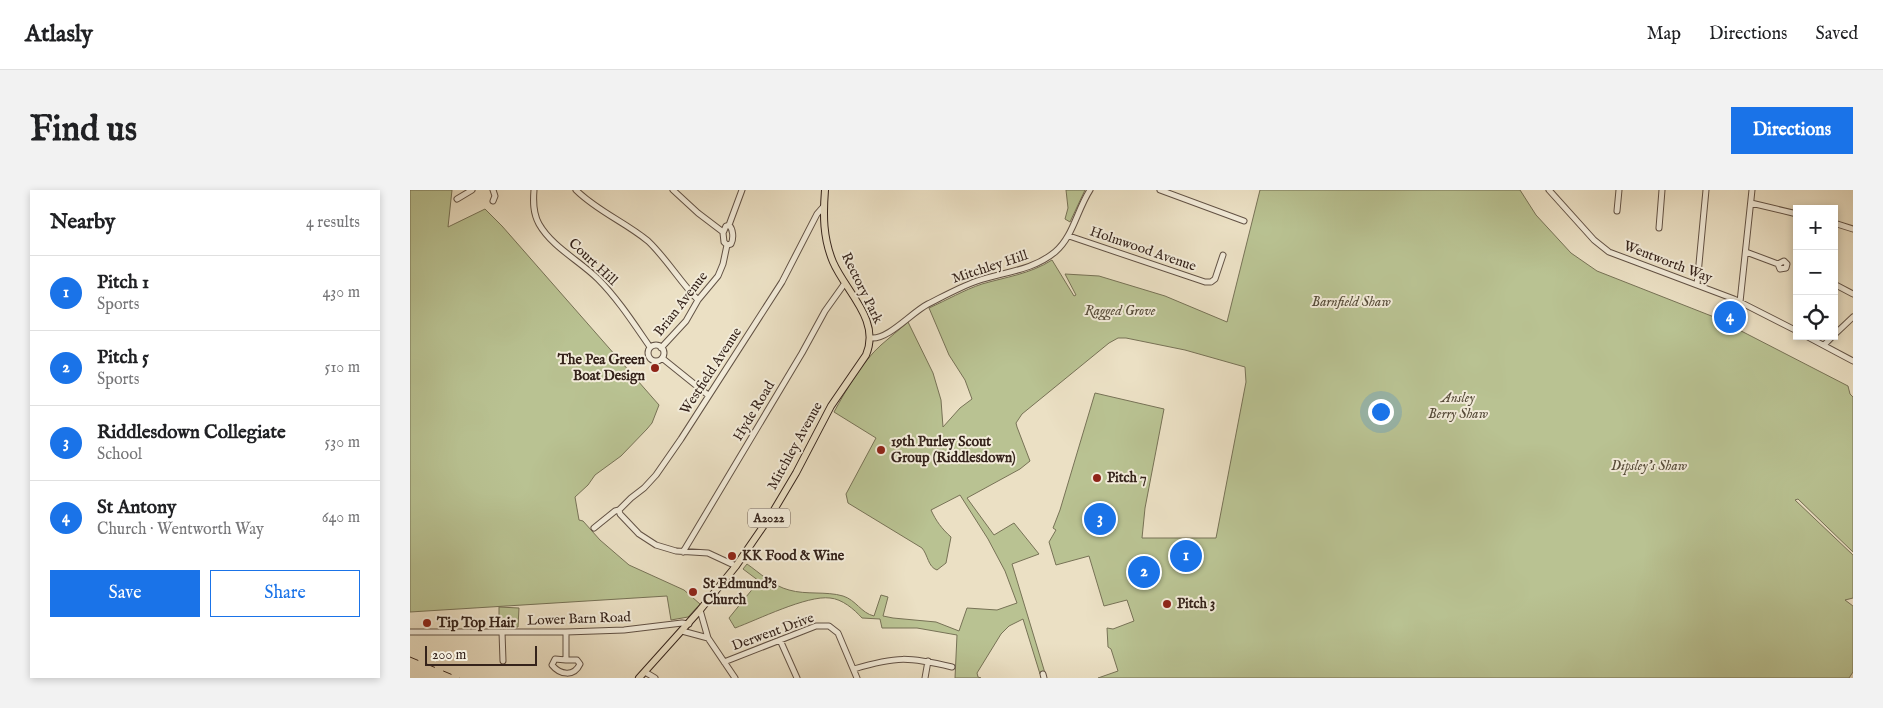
<!DOCTYPE html>
<html lang="en">
<head>
<meta charset="utf-8">
<style>
	:root { --surface:#fff; --page:#f2f2f2; --text:#202124; --muted:#757577; --line:#e0e0e0; --accent:#1a73e8 }
	body { margin:0; font-family:"IM FELL English",serif; background:var(--page); color:var(--text) }
	.controls { position:absolute; right:15px; top:15px; display:grid; overflow:hidden; border-radius:0px; box-shadow:0 2px 8px #0003 }
	.controls button { width:45px; height:45px; display:grid; place-items:center; padding:0; border:0; border-bottom:1px solid var(--line); background:var(--surface); color:var(--text); font:25px sans-serif }
	.scale { position:absolute; left:15px; bottom:12px; width:112px; box-sizing:border-box; padding-left:5px; border:2px solid #35231b; border-top:0; font-size:14px; line-height:18px; white-space:nowrap; color:#35231b; -webkit-text-stroke:4px #f2ebd9; paint-order:stroke }
	.you { position:absolute; left:970px; top:221px; width:18px; height:18px; margin:-12px; border:4px solid #fff; border-radius:50%; background:#1a73e8; box-shadow:0 0 0 8px #1a73e833 }
	.badge { display:grid; place-items:center; width:32px; height:32px; border-radius:50%; background:var(--accent); color:#fff; font-size:16px; font-weight:700 }
	.pin { position:absolute; translate:-50% -50%; border:2px solid #fff; box-shadow:0 1px 5px #0006 }
	.list { margin:0; padding:0; list-style:none }
	h2 { display:flex; justify-content:space-between; align-items:center; height:65px; margin:0; padding:0 20px; font-size:21px }
	h2 small { font-size:16px; font-weight:400; color:var(--muted) }
	.list li { display:grid; grid-template-columns:32px 1fr auto; gap:15px; align-items:center; box-sizing:border-box; height:75px; padding:0 20px; border-top:1px solid var(--line) }
	.list b { display:block; font-size:19px; white-space:nowrap }
	.list p { margin:0; font-size:16px; white-space:nowrap; color:var(--muted) }
	.list em { font-size:16px; font-style:normal; color:var(--muted) }
	.actions { display:flex; gap:10px; padding:15px 20px }
	.actions a { flex:1; padding:11px 0; border:1px solid var(--accent); border-radius:0px; text-align:center; font-size:18px; color:var(--accent) }
	.actions .main { background:var(--accent); color:#fff }
	.icon { flex:none; width:28px; height:28px; fill:none; stroke:currentColor; stroke-width:2; stroke-linecap:round; stroke-linejoin:round }
	.map { position:relative; flex:none; width:1443px; height:488px; overflow:hidden; border-radius:0px }
	header { display:flex; align-items:center; gap:30px; box-sizing:border-box; height:70px; padding:0 25px; background:var(--surface); border-bottom:1px solid var(--line) }
	header strong { font-size:24px }
	nav { display:flex; gap:28px; margin-inline-start:auto; font-size:18px }
	.intro { display:flex; align-items:center; justify-content:space-between; box-sizing:border-box; height:120px; padding:0 30px }
	h1 { margin:0; font-size:35px }
	.button { padding:12px 22px; border-radius:0px; background:var(--accent); color:#fff; font-size:18px; font-weight:700 }
	main { display:flex; gap:30px; padding:0 30px }
	aside { flex:1; background:var(--surface); border-radius:0px; box-shadow:0 2px 8px #0003 }
	.map>svg:first-child { display:block }
	.green { fill:#b9c292; stroke:#777256 }
	.lines { fill:none; stroke-linecap:round; stroke-linejoin:round }
	.minor-casing { stroke:#625245; stroke-width:7 }
	.major-casing { stroke:#35231b; stroke-width:8 }
	.minor { stroke:#f2ebd9; stroke-width:5 }
	.major { stroke:#ebe0c4; stroke-width:6 }
	.rail { stroke:#35231b; stroke-width:1; stroke-dasharray:9 9; stroke-linecap:butt }
	.poi-dot { fill:#8f2418; stroke:#f2ebd9; stroke-width:2 }
	.labels { text-anchor:middle; dominant-baseline:central; stroke-width:4; stroke-linejoin:round; paint-order:stroke }
	.shield { fill:#f2ebd9; stroke:#6e5f54; stroke-width:1 }
	.shield-label { font-size:12px; font-weight:bold; fill:#35231b }
	.street-label { font-size:14px; fill:#35231b; stroke:#f2ebd9 }
	.park-label { font-size:14px; font-style:italic; fill:#564b39; stroke:#f2ebd9 }
	.poi-label { font-size:14px; font-weight:bold; fill:#35231b; stroke:#f2ebd9; text-anchor:start }
</style>
</head>
<body>
<header>
<strong>Atlasly</strong>
<nav><a>Map</a><a>Directions</a><a>Saved</a></nav>
</header>
<div class="intro"><h1>Find us</h1><a class="button">Directions</a></div>
<main>
<aside>
<h2>Nearby<small>4 results</small></h2>
<ul class="list">
<li><span class="badge">1</span><div><b>Pitch 1</b><p>Sports</p></div><em>430 m</em></li>
<li><span class="badge">2</span><div><b>Pitch 5</b><p>Sports</p></div><em>510 m</em></li>
<li><span class="badge">3</span><div><b>Riddlesdown Collegiate</b><p>School</p></div><em>530 m</em></li>
<li><span class="badge">4</span><div><b>St Antony</b><p>Church · Wentworth Way</p></div><em>640 m</em></li>
</ul>
<div class="actions"><a class="main">Save</a><a>Share</a></div>
</aside>
<div class="map">
<svg width="1443" height="488" viewBox="0 0 1443 488">
	<rect width="100%" height="100%" fill="#ebe0c4"/>
	<filter id="stains"><feTurbulence type="fractalNoise" baseFrequency=".004" numOctaves="4"/><feColorMatrix values="0 0 0 0 .2 0 0 0 0 .09 0 0 0 0 .02 0 0 0 .5 -.17"/></filter>
	<radialGradient id="worn" r=".72"><stop offset=".6" stop-color="#630" stop-opacity="0"/><stop offset="1" stop-color="#630" stop-opacity=".3"/></radialGradient>
	<!-- green -->
	<path class="green" d="M0,0H42L38,37L75,19L92,36L249,215L242,233L237,239L211,266L185,285L178,295L165,307L169,330L173,331L190,350L219,375L274,400L290,414L278,427L261,430L257,406L0,422Z
		M656,0H675L660,32L655,29L658,18Z
		M850,0H1110L1126,25L1161,63L1187,81L1304,127L1438,196L1440,204L1443,207V362L1388,309L1385,310L1443,365V408L1435,410L1443,416V482L1439,488H688L708,481L701,459L698,457L697,438L703,439L724,431L717,410L694,416L679,366L646,375L639,352L646,340L643,338L650,320L685,203L754,219L735,318L732,348H806L836,192L835,177L775,160L716,148H708L699,153L612,224L606,233L607,237L620,271L610,279L557,308L584,345L604,333L629,364L602,374L635,483L630,484L613,429L599,436L591,444L567,483L568,487L571,488H545L547,445L507,438H472L470,429L452,428C444,419 432,409 420,408C397,405 347,430 325,438L319,428L349,391L333,379L337,374C350,383 363,396 379,400C396,405 416,401 433,406C446,410 451,423 464,426L471,405L478,407L473,426L483,428L526,432L549,441L557,418L587,420L607,413L595,381L578,349L550,305L521,320C526,331 532,339 541,347L536,373L527,380C518,377 518,365 512,358L438,313L436,304L466,248L424,222C436,200 452,172 471,155C480,147 489,140 498,132L523,183L531,210L533,237L550,218L562,209L555,190L539,165L519,118C537,110 554,100 572,94C596,87 620,84 642,70L664,106L666,105L655,84L689,86L755,106L817,132Z
		M89,417L109,418L108,437H89Z"/>
	<g class="lines">
		<defs>
			<path id="minor" d="M83,0L85,6L83,11
				M124,0C123,12 123,23 129,34C142,57 170,71 188,89C208,109 224,134 240,157
				M166,0C187,21 215,32 238,51C257,69 270,92 288,110
				M263,0L288,23L313,42
				M750,0L834,31
				M1139,0L1184,50L1199,62L1324,109L1387,141
				M47,9L62,0
				M1341,13L1387,24
				M1207,21L1209,0
				M1424,33L1443,39
				M319,35C323,39 324,48 321,54L317,55L314,52L313,43L316,36L319,35L332,0
				M1249,38L1252,0
				M659,46L795,92H801L805,89L813,65
				M1336,62L1368,74L1370,79L1376,78L1377,74L1374,71L1368,74
				M1424,94L1443,104
				M1287,95L1296,0
				M1330,112L1342,0
				M1424,145L1443,127
				M1396,146L1443,171
				M461,148C478,150 502,122 518,114C534,106 550,97 567,91C593,82 622,81 645,62C663,47 667,20 680,0
				M1414,155L1423,146
				M238 163a8 8 0 1 1 16 0a8 8 0 1 1-16 0Z
				M251,158L276,131L288,110L308,86L313,74L317,55
				M252,168L298,205
				M209,320L210,324L229,344L246,355L266,361L298,363L326,376
				M184,338L205,321L209,320L221,308L234,298L246,285L271,249L372,92L407,24L414,16
				M273,362L392,163L415,121L435,93
				M290,420L298,448L325,488
				M272,441L298,448
				M0,442H156L214,440L272,433L279,434
				M92,442L93,471
				M156,442V470L145,469L142,475C150,485 164,487 170,474L167,470H156
				M370,450L387,488
				M314,472L406,436H419L428,443L447,488
				M444,479C487,466 499,467 542,477
				M235,482L245,488
				M633,484L634,488
				M515,488L518,471"/>
			<path id="major" d="M229,488L290,420L326,376L361,325L386,283L421,216L456,165C471,130 436,102 423,72C413,48 413,25 415,0"/>
		</defs>
		<!-- minor casing -->
		<use href="#minor" class="minor-casing"/>
		<!-- major casing -->
		<use href="#major" class="major-casing"/>
		<!-- minor -->
		<use href="#minor" class="minor"/>
		<!-- major -->
		<use href="#major" class="major"/>
		<!-- rail -->
		<path class="rail" d="M0,467L50,488"/>
	</g>
	<!-- markers -->
	<g class="poi-dot">
		<circle cx="245" cy="178" r="5"/>
		<circle cx="471" cy="260" r="5"/>
		<circle cx="687" cy="288" r="5"/>
		<circle cx="322" cy="366" r="5"/>
		<circle cx="283" cy="402" r="5"/>
		<circle cx="757" cy="414" r="5"/>
		<circle cx="17" cy="433" r="5"/>
	</g>
	<g class="labels">
		<!-- shield labels -->
		<rect class="shield" x="338" y="318.5" width="42" height="19" rx="4"/>
		<g class="shield-label">
			<text x="359" y="328">A2022</text>
		</g>
		<!-- street labels -->
		<g class="street-label">
			<text transform="translate(733 59) rotate(19)">Holmwood Avenue</text>
			<text transform="translate(183 72) rotate(43)">Court Hill</text>
			<text transform="translate(1258 72) rotate(21)">Wentworth Way</text>
			<text transform="translate(580 77) rotate(-18)">Mitchley Hill</text>
			<text transform="translate(452 98) rotate(64)">Rectory Park</text>
			<text transform="translate(271 114) rotate(-52)">Brian Avenue</text>
			<text transform="translate(301 181) rotate(-57)">Westfield Avenue</text>
			<text transform="translate(344 221) rotate(-59)">Hyde Road</text>
			<text transform="translate(385 256) rotate(-61)">Mitchley Avenue</text>
			<text transform="translate(169 429) rotate(-2)">Lower Barn Road</text>
			<text transform="translate(363 442) rotate(-20)">Derwent Drive</text>
		</g>
		<!-- park labels -->
		<g class="park-label">
			<text x="941" y="112">Barnfield Shaw</text>
			<text x="710" y="121">Ragged Grove</text>
			<text x="1048" y="208">Ansley<tspan x="1048" dy="16">Berry Shaw</tspan></text>
			<text x="1239" y="276">Dipsley's Shaw</text>
		</g>
		<!-- poi labels -->
		<g class="poi-label">
			<text x="235" y="170" text-anchor="end">The Pea Green<tspan x="235" dy="16">Boat Design</tspan></text>
			<text x="481" y="252">19th Purley Scout<tspan x="481" dy="16">Group (Riddlesdown)</tspan></text>
			<text x="697" y="288">Pitch 7</text>
			<text x="332" y="366">KK Food &amp; Wine</text>
			<text x="293" y="394">St Edmund's<tspan x="293" dy="16">Church</tspan></text>
			<text x="767" y="414">Pitch 3</text>
			<text x="27" y="433">Tip Top Hair</text>
		</g>
	</g>
	<rect width="100%" height="100%" filter="url(#stains)"/>
	<rect width="100%" height="100%" fill="url(#worn)"/>
</svg>
<div class="controls">
<button>+</button>
<button>−</button>
<button><svg class="icon" aria-label="locate" viewBox="0 0 24 24"><circle cx="12" cy="12" r="6"/><path d="M12 2v4M12 18v4M2 12h4M18 12h4"/></svg></button>
</div>
<div class="scale">200 m</div>
<div class="you"></div>
<div class="pin badge" style="left:776px;top:366px">1</div>
<div class="pin badge" style="left:734px;top:382px">2</div>
<div class="pin badge" style="left:690px;top:329px">3</div>
<div class="pin badge" style="left:1320px;top:127px">4</div>
</div>
</main>
</body>
</html>
